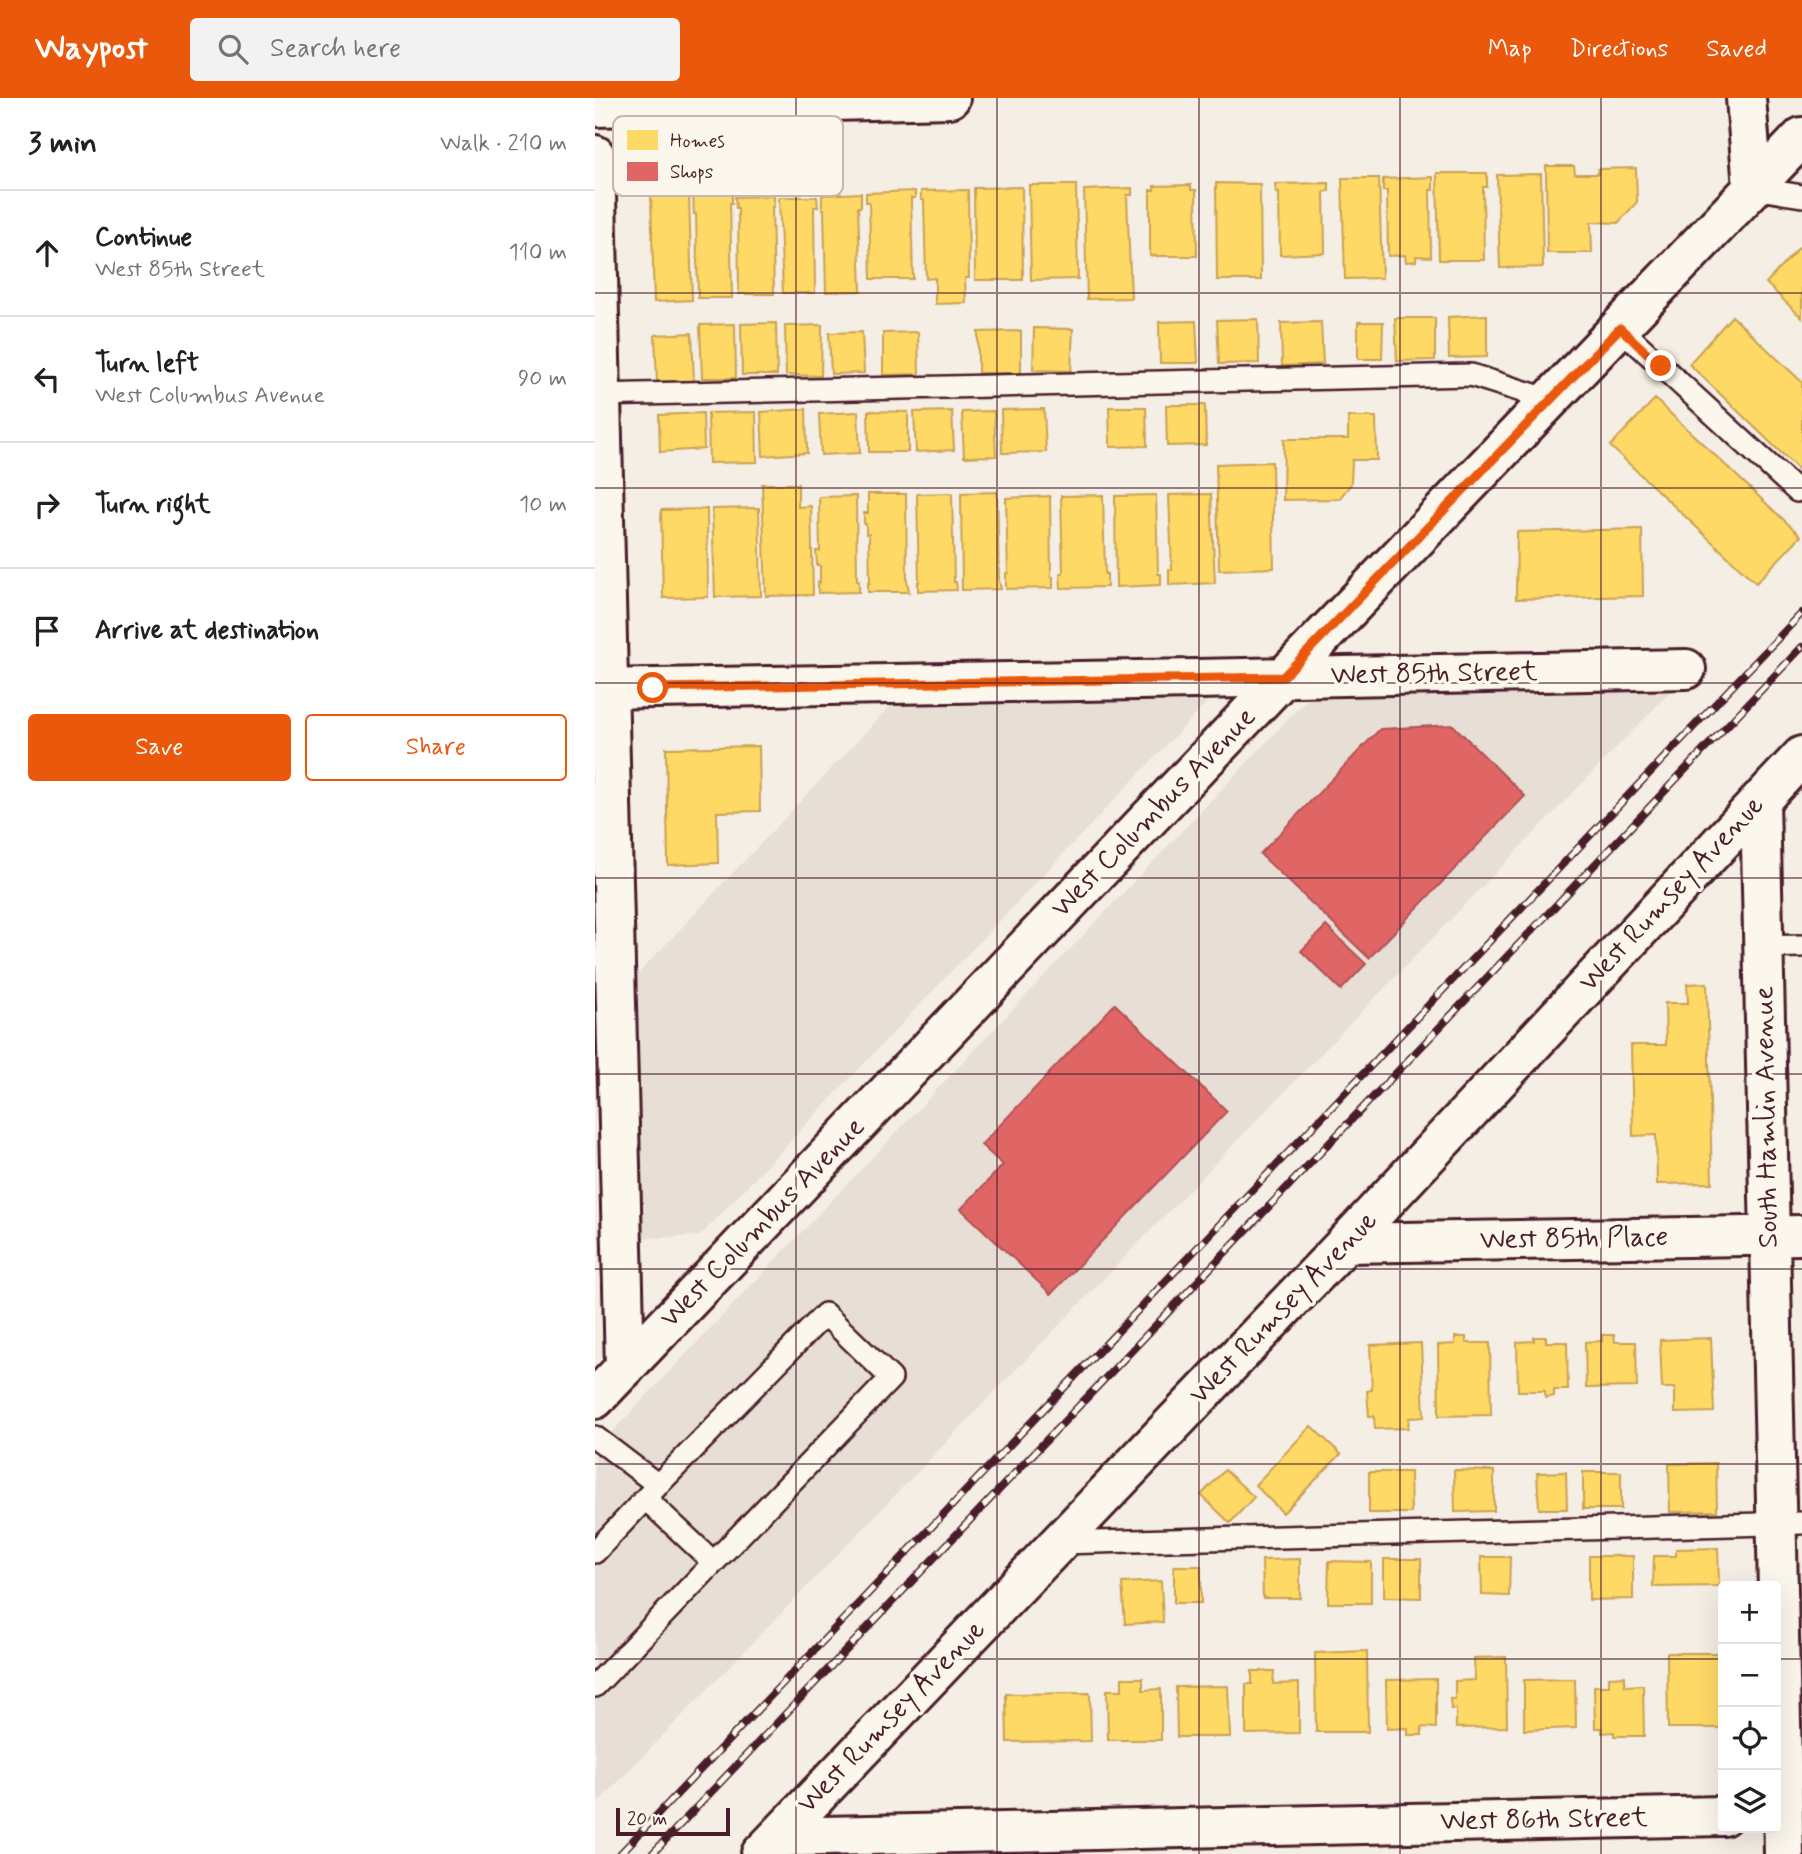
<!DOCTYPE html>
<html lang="en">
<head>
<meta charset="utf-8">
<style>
	:root { --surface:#fff; --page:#f2f2f2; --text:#202124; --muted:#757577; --line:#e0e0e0; --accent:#ea580c }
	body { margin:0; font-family:Mynerve,sans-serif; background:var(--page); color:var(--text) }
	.controls { position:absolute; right:21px; bottom:21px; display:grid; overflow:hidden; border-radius:7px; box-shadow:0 7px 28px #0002 }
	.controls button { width:63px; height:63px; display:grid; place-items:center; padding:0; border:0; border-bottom:2px solid var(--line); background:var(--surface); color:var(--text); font:35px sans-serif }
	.scale { position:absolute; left:21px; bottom:18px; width:114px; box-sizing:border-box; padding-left:7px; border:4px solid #4a1f2b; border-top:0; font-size:19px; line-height:24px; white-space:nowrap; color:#4a1f2b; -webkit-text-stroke:5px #fbf7ec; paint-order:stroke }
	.stop { position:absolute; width:21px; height:21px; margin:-16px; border:5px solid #ea580c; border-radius:50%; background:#fff }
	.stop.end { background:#ea580c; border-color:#fff; box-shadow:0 2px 7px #0008 }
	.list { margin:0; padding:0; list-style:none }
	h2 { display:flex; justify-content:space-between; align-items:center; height:91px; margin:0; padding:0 28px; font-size:30px }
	h2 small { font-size:23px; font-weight:400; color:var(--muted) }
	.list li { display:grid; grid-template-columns:46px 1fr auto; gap:21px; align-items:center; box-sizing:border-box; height:126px; padding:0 28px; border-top:2px solid var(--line) }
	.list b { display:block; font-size:26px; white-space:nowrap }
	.list p { margin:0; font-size:23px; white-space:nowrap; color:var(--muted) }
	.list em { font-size:23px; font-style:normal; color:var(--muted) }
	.actions { display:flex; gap:14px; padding:21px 28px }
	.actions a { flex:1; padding:16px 0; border:2px solid var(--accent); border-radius:7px; text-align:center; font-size:24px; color:var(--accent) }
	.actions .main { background:var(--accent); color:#fff }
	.icon { flex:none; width:38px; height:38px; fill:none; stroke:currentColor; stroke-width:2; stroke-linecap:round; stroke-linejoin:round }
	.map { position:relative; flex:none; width:1207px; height:1756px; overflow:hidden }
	header { display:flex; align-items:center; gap:42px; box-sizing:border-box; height:98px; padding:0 35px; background:var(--accent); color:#fff }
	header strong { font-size:33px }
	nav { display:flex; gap:38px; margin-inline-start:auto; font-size:24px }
	.search { width:490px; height:63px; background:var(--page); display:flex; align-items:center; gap:18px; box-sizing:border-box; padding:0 24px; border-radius:7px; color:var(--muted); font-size:26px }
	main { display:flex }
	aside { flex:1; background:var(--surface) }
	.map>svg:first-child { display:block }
	.built { fill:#e7dfd6 }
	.homes { fill:#ffd966; stroke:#c9a154; stroke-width:2 }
	.shops { fill:#e06666; stroke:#b35154; stroke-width:2 }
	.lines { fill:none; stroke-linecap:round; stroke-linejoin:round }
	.service-casing { stroke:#4a1f2b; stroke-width:26 }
	.minor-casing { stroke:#4a1f2b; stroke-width:44 }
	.secondary-casing { stroke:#4a1f2b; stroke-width:44 }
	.service { stroke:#fbf7ec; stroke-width:21 }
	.minor { stroke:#fbf7ec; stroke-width:38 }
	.secondary { stroke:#fbf7ec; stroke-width:38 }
	.rail-casing { stroke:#4a1f2b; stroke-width:8 }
	.rail { stroke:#fbf7ec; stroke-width:5; stroke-dasharray:16; stroke-linecap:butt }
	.route { stroke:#ea580c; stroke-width:9 }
	.grid { fill:none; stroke:#4a1f2b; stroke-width:2; stroke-opacity:0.55 }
	.labels { text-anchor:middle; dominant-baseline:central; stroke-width:7; stroke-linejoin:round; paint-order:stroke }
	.street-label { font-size:28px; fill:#4a1f2b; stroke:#fbf7ec }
	.key { fill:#fbf7ec; stroke:#c6b6b2; stroke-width:2 }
	.key-label { font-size:19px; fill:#4a1f2b }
</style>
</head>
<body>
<header>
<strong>Waypost</strong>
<div class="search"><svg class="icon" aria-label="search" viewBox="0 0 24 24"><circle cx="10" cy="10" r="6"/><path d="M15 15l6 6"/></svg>Search here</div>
<nav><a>Map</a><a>Directions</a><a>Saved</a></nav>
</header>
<main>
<aside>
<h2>3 min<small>Walk · 210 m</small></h2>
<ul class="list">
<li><svg class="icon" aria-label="ahead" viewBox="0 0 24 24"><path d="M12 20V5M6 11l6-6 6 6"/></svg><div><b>Continue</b><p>West 85th Street</p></div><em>110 m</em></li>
<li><svg class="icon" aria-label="left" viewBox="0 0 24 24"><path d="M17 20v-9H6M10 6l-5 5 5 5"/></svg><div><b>Turn left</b><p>West Columbus Avenue</p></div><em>90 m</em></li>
<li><svg class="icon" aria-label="right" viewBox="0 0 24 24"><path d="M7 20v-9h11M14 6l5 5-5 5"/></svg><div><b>Turn right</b></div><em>10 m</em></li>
<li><svg class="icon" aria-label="arrive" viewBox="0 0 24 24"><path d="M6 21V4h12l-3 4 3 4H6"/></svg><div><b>Arrive at destination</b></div></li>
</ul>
<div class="actions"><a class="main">Save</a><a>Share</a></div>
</aside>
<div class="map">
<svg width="1207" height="1756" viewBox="0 0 1207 1756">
	<rect width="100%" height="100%" fill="#f4eee4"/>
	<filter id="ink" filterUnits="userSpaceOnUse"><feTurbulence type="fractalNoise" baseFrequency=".0143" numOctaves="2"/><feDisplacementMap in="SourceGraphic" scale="14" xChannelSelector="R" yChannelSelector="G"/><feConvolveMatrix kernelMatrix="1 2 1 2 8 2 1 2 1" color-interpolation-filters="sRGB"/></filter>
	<g filter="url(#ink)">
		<!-- built -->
		<path class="built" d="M1079,590L0,1708V1352L718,595Z
			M616,600L105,1138L48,1140L40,879L300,603Z"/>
		<!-- homes -->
		<path class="homes" d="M951,68H979L980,76H1003V71L1041,70L1042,104L1023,125L996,124L997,155H952Z
			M842,75H892V89H888L889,162H844Z
			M946,76L948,169L905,170L902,77Z
			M838,79V92H835L836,159L821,158V163L811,164L810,157L793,158L792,93H788V81Z
			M747,80H784L787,180L750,181Z
			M621,85L665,86L666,182H622Z
			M734,85V93L729,94L730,155L685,157L684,95H681L680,86Z
			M434,87H481L483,181L436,182Z
			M596,87V92H601L602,158H555V92H559V88Z
			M427,89L428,182H380L379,90Z
			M537,90V97H532L536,200L492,201L489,92Z
			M373,92L374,180H370L371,205L340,206V180L331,181L329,102H326V93Z
			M320,93V100H316L318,181H276L274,104H271V95Z
			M98,95H137V105H135L137,200H103L101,116H99Z
			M266,95V109H263L266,193L231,194L229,111H227V97Z
			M94,97L97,202L59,204L56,98Z
			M179,98V109H177L179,196H144L143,110H141L140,99Z
			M184,99H222L223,109H219L220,195H188Z
			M1207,146V220L1171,185Z
			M892,217V259L854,260L853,219Z
			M1137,218L1207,284V375L1094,266Z
			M800,220H840V262L802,263Z
			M663,221L664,265L624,266L622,222Z
			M601,223L603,265H565L564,224Z
			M726,224L728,266L687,268L686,225Z
			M763,224H788L787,261H763Z
			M181,225L182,277H147L146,226Z
			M140,226L141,280H107L105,227Z
			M227,227L226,278L191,277L190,228Z
			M439,230L478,231L476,273L438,272Z
			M426,233V275H383V234Z
			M267,234L269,275L236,276L234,235Z
			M323,234L324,276L288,277V235Z
			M97,235L99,283L62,284L60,237Z
			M1060,301L1206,438L1161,485L1015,348Z
			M571,307H610L611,347L572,348Z
			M514,309H551L552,348L515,349Z
			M211,311L212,355L168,358L166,314Z
			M449,311L451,354L407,355L406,312Z
			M273,313L313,314V354H274Z
			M357,313L359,352L321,354L319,314Z
			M399,313L401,358L369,359L367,314Z
			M161,314L162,364L114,365L113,315Z
			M263,314L265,355L226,357L224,316Z
			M108,315L109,351L65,354L64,317Z
			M753,319H781L782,362H757L756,386L744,401L688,402L689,341H753Z
			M677,364L679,470L624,472L621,366Z
			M167,386H203V409L216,408L218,497L171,498Z
			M402,394L404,482L406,491L367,492L366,395Z
			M357,395L359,484H361L362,492L323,493V484H324L322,396Z
			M273,396H311L312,482L314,494H273V485H275L274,436H271V426H269V415H273Z
			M616,396L620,485L574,487V472H577L574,397Z
			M508,397L510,476H512V489L466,490L465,475H468L466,398Z
			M561,397L563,476H566V487L521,489L520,398Z
			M261,398L262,483H264V494L223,495V484L225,485V467H222L221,453H225L224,399Z
			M455,398L456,479H458V490L411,491V475H413L411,400Z
			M164,410L166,498L120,499L117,411Z
			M112,411L113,499L68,500L66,412Z
			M1047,431L1048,498L921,501L922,434Z
			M164,648L165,713L122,714L123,765L73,767L71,650Z
			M1112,885L1117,1085L1062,1086L1061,1037L1038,1038L1036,947H1071L1070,905H1093L1092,886Z
			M1007,1237H1019L1020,1244H1041L1042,1289L991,1290L990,1244L1007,1243Z
			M860,1239H871V1245H895L896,1317L844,1318L843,1247L860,1246Z
			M939,1239H951V1244H972L973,1292H959V1298L950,1300V1293H923L922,1244L939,1243Z
			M1116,1240L1119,1314L1080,1315V1290H1067L1065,1242Z
			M826,1245L829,1319L814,1320L813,1330L780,1331L779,1318H774L772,1293L777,1292L775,1247Z
			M716,1328L746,1356L688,1415L660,1387Z
			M1121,1365L1122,1413L1075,1414L1074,1366Z
			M630,1372L659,1399L635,1425L606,1397Z
			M859,1372L899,1373V1413L860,1414Z
			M774,1374H815L816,1415H774Z
			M971,1374L972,1411H944L942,1375Z
			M988,1374H1026V1411H988Z
			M1123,1450L1124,1488L1058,1489L1059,1458H1081V1451Z
			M994,1458H1038V1501L994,1502Z
			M886,1459H915L914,1498L887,1497Z
			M705,1461V1500H668L667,1462Z
			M789,1461H826V1500L789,1499Z
			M734,1463L776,1464V1505H733Z
			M579,1468H606V1505H579Z
			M566,1483L568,1524L530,1526L527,1485Z
			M772,1553L773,1634H721L720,1555Z
			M1072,1555H1125V1630H1073Z
			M911,1559L912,1629L861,1630V1611H856L855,1601H860V1583L880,1582L879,1560Z
			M657,1573H679L678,1586L704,1585V1635L651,1636V1586H657Z
			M1030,1578V1588L1048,1587L1049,1638H1019V1634L1007,1635V1630H1000L999,1588H1014V1579Z
			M527,1580H548V1592L566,1591V1642H513L512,1592H527Z
			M841,1581V1630L827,1629V1637H813V1630L792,1631L791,1582Z
			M980,1581L981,1630L929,1632V1582Z
			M633,1588L635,1639H582L581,1589Z
			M495,1595L496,1643L412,1644L411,1596Z"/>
		<!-- shops -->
		<path class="shops" d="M858,627L930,698L774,860L665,756L785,631Z
			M731,828L771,866L746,892L706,853Z
			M520,906L632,1013L456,1196L366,1111L408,1067L386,1047Z"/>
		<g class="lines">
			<defs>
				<path id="service" d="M1158,90L1207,98
					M1025,230L1202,393
					M0,297L876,277L955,302
					M1168,849L1207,848
					M0,1339L63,1387
					M51,1401L118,1464
					M464,1445L1207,1425
					M0,1454L63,1387L230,1216L296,1280L0,1588"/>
				<path id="minor" d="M1151,0L1158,90
					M0,9L355,0
					M0,57L30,1270
					M0,591L601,581L1091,571
					M1165,702L1189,1756
					M751,1145L1207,1137
					M183,1739L1128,1718
					M166,1756L751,1145L1207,658"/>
				<path id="secondary" d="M0,1301L688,580L1207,39"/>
			</defs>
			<!-- service casing -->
			<use href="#service" class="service-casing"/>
			<!-- minor casing -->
			<use href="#minor" class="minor-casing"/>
			<!-- secondary casing -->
			<use href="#secondary" class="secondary-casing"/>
			<!-- service -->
			<use href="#service" class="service"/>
			<!-- minor -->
			<use href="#minor" class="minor"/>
			<!-- secondary -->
			<use href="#secondary" class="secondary"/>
			<defs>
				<path id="rail" d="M25,1756L1207,515
					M57,1756L1207,549"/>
			</defs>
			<!-- rail casing -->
			<use href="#rail" class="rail-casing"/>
			<!-- rail -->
			<use href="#rail" class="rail"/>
		</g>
	</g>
	<g class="lines" filter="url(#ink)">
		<!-- route -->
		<path class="route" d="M58,590L688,579L1025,230L1066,268"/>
	</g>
	<!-- grid -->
	<path class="grid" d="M201,0V1756M402,0V1756M604,0V1756M805,0V1756M1006,0V1756M0,195H1207M0,390H1207M0,585H1207M0,780H1207M0,976H1207M0,1171H1207M0,1366H1207M0,1561H1128M1181,1561H1207"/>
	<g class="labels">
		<!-- street labels -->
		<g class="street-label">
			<text transform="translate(839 576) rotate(-1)">West 85th Street</text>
			<text transform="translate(559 715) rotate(-46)">West Columbus Avenue</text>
			<text transform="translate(1077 796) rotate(-47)">West Rumsey Avenue</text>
			<text transform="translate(1172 1019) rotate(-91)">South Hamlin Avenue</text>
			<text transform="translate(168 1125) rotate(-46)">West Columbus Avenue</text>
			<text transform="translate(979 1141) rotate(-1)">West 85th Place</text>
			<text transform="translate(689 1210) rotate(-46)">West Rumsey Avenue</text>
			<text transform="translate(297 1619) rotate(-46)">West Rumsey Avenue</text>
			<text transform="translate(949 1722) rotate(-1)">West 86th Street</text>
		</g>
	</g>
	<!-- legend -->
	<rect x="18" y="18" width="230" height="80" rx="10" class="key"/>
	<rect x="32" y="32" width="31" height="20" fill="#ffd966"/>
	<rect x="32" y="64" width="31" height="19" fill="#e06666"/>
	<g class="key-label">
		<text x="75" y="49">Homes</text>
		<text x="75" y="80">Shops</text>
	</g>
</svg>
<div class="controls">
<button>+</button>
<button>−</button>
<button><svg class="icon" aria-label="locate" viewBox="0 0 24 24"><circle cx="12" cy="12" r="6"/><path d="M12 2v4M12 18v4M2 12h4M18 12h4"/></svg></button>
<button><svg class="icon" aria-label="layers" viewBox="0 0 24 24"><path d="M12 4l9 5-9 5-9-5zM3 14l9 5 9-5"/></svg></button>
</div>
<div class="scale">20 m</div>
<div class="stop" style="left:58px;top:590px"></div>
<div class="stop end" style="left:1066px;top:268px"></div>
</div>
</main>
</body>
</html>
